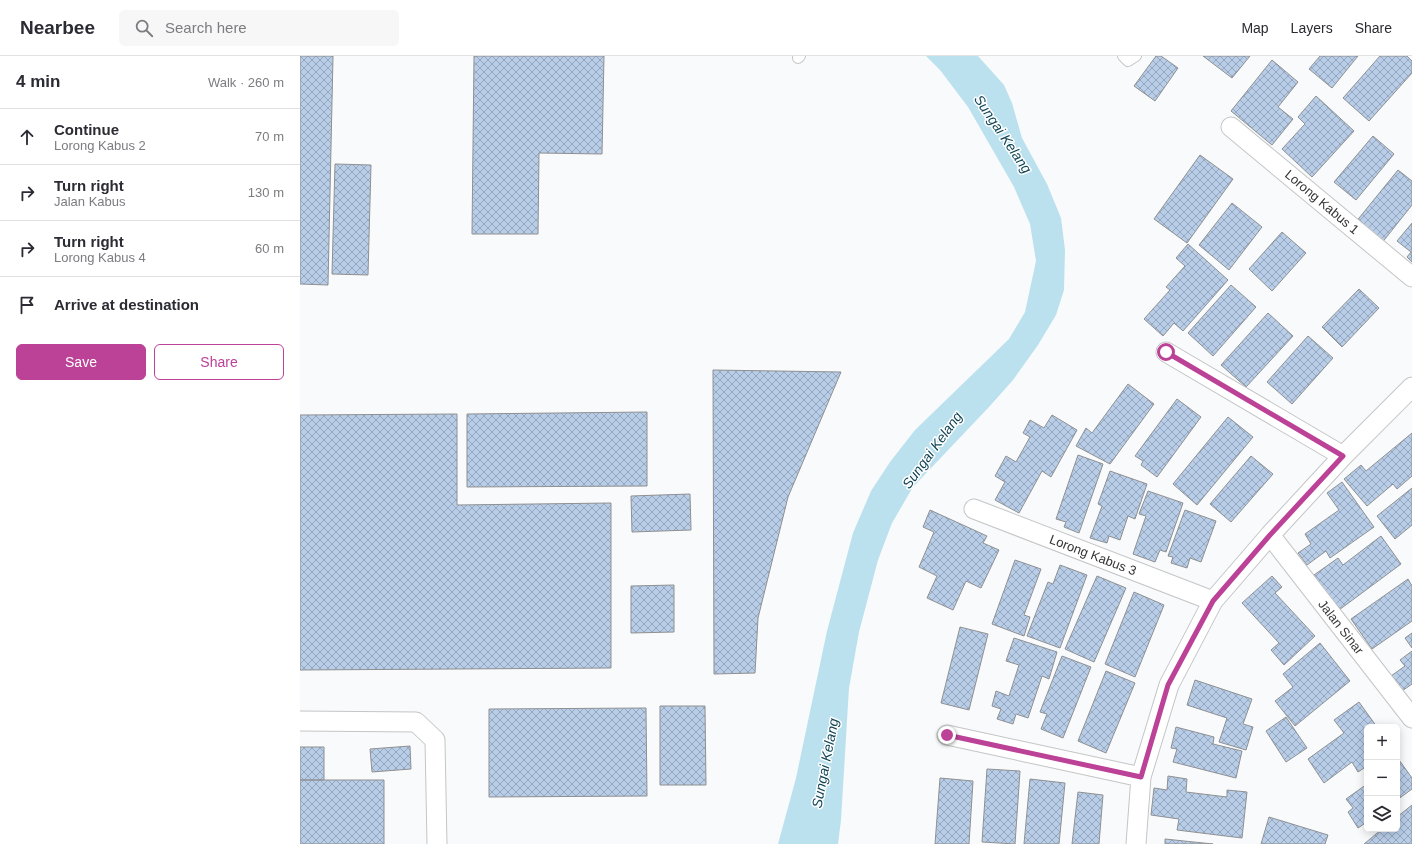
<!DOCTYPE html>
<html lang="en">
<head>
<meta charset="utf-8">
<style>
	:root { --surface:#fff; --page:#f7f7f7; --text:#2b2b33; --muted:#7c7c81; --line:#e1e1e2; --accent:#bb4297 }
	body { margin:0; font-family:Helvetica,sans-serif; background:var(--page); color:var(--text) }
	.controls { position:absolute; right:12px; bottom:12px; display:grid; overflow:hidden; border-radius:6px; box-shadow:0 2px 10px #0003 }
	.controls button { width:36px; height:36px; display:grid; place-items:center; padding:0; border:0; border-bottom:1px solid var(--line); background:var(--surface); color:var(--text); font:20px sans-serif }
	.stop { position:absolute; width:12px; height:12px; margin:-9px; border:3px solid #bb4297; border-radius:50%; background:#fff }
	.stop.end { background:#bb4297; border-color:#fff; box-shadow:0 1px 4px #0008 }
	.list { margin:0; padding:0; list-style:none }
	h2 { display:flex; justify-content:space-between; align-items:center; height:52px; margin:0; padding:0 16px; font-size:17px }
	h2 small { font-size:13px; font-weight:400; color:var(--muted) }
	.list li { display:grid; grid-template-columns:26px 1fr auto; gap:12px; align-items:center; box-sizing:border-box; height:56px; padding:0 16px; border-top:1px solid var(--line) }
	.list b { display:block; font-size:15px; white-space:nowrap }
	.list p { margin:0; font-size:13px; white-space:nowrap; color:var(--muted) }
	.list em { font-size:13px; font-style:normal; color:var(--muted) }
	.actions { display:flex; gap:8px; padding:12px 16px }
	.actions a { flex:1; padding:9px 0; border:1px solid var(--accent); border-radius:6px; text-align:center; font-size:14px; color:var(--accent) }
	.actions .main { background:var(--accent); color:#fff }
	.icon { flex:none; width:22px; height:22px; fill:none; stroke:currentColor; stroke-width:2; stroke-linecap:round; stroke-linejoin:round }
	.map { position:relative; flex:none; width:1112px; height:788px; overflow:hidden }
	header { display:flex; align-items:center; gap:24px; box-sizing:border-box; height:56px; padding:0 20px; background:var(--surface); border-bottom:1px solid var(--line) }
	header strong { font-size:19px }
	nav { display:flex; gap:22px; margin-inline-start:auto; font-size:14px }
	.search { width:280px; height:36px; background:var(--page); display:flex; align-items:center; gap:10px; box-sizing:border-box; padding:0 14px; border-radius:6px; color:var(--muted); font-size:15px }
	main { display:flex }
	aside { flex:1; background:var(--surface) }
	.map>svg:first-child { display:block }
	.water { fill:#bbe1ef }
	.building { fill:url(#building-cross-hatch); stroke:#8f9091 }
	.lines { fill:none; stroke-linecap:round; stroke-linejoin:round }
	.service-casing { stroke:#c4c5c6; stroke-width:12 }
	.minor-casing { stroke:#c4c5c6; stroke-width:21 }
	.service { stroke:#fff; stroke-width:10 }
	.minor { stroke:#fff; stroke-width:19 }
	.route { stroke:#bb4297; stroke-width:5 }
	.labels { text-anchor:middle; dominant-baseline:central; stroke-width:3; stroke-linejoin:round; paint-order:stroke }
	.street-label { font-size:13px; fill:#353536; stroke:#fff }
	.water-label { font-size:14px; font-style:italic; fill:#114555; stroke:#fff }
</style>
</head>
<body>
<header>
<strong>Nearbee</strong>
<div class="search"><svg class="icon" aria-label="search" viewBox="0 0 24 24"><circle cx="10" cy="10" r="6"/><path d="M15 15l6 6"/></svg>Search here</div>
<nav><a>Map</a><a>Layers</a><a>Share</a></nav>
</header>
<main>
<aside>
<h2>4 min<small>Walk · 260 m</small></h2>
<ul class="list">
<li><svg class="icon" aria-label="ahead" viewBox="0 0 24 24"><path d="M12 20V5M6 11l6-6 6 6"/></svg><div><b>Continue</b><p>Lorong Kabus 2</p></div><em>70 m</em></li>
<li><svg class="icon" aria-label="right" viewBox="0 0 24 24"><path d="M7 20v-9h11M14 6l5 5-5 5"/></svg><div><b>Turn right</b><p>Jalan Kabus</p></div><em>130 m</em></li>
<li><svg class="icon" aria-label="right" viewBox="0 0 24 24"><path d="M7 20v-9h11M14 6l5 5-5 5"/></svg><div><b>Turn right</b><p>Lorong Kabus 4</p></div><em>60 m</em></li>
<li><svg class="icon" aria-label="arrive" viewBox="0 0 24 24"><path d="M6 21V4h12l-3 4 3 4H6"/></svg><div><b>Arrive at destination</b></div></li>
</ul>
<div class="actions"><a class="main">Save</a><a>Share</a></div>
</aside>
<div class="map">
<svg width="1112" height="788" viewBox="0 0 1112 788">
	<defs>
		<pattern id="building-cross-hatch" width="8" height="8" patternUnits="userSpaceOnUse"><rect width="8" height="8" fill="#b8cde8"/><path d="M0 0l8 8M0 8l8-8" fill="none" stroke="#96a7bd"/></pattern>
	</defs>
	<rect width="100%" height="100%" fill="#f9fafb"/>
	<!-- water -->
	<path class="water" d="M626,0H678L704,29L712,47L722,82L747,128L761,162L765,194L764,234L756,259L738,289L713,324L689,351L613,431L592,467L578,504L559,576L549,632L541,764L538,788H478L496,722L527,575L553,477L571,435L590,406L615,374L709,283L725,256L736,205L730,168L714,131L668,51L640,14Z"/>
	<!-- building -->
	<path class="building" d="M0,0H33L28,229L0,228Z
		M174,0H304L302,98L239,97L238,178H172Z
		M856,0H861L878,12L855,45L834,30Z
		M903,0H950L932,22Z
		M1020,0H1058L1032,32L1009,13Z
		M1080,0H1107L1112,5V17L1069,65L1043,42Z
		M972,4L998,26L978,51L993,63L972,89L931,55Z
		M1016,40L1054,75L1012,121L982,93L1005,68L998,61Z
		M1073,80L1094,98L1056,144L1034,126Z
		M900,99L933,123L887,187L854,163Z
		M35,108L71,109L68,219L32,218Z
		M1098,114L1112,125V149L1081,188L1055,167Z
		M932,147L962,171L929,214L899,189Z
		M1112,167V206L1107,201L1111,196L1097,185Z
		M982,176L1006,197L972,235L949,213Z
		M888,188L928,224L883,275L874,267L863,280L844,263L870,234L866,231L885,210L876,202Z
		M931,229L956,251L913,300L888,277Z
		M1059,233L1079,252L1042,291L1022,271Z
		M968,257L993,280L946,331L921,309Z
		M1008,280L1033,302L992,348L967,326Z
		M413,314L541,316L488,441L458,562L455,617L414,618Z
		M828,328L854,348L810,408L776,390L786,372L792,377Z
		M877,343L901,361L857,421L841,409L843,405L835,400Z
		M347,356V430L167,431V358Z
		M157,358V449L311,447V612L0,614V359Z
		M752,359L777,374L751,421L742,415L719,457L695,444L705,426L695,420L706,400L716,406L730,381L723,377L730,364L744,372Z
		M928,361L953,381L897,449L873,428Z
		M1112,377V420L1097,433L1093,428L1067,450L1044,423L1061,409L1066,415Z
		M778,399L803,408L779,477L764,471L766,466L756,463Z
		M951,400L973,418L931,466L910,448Z
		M810,415L847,428L835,463L828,460L820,484L809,480L807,487L790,482L802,450L798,448Z
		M1042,426L1074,471L1030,502L1026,495L1007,509L998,497L1011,488L1005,478L1039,454L1027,437Z
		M1112,432V469L1095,483L1077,460Z
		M848,435L883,447L866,496L860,494L855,506L833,498L846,460L839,458Z
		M390,438L391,474L332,476L331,440Z
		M630,454L687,480L683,487L699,494L681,532L666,525L653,554L627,542L637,520L619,511L634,476L623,471Z
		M885,454L916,465L901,506L890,502L887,512L871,507L873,501L868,500Z
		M1081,480L1101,508L1039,554L1014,519L1038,502L1043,509Z
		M715,504L741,513L724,559L730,561L724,580L692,568Z
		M760,509L787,519L760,592L727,580L748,526L753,528Z
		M797,520L826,532L794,606L765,593Z
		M972,520L982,531L975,537L1015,580L984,609L971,594L979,587L942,547Z
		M1108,523L1112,530V565L1072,593L1051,563Z
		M374,529V576L331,577V530Z
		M834,536L864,549L835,621L805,608Z
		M660,571L688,578L669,654L641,647Z
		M1112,577V592L1105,582Z
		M714,582L757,596L749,623L742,620L728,662L716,658L713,668L697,663L701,653L692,650L696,635L709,640L719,609L706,605Z
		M1020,587L1050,625L995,670L975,645L993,631L983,618Z
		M1112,595V628L1102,635L1091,620L1105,610L1100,604Z
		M762,600L791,611L763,682L741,673L747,658L740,656Z
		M806,615L835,627L806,697L778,685Z
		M895,624L952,643L943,668L953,671L946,694L919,686L927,662L887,649Z
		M1059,646L1077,671H1067V710L1058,716L1052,706L1024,727L1008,703L1044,677L1034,664Z
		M360,650H405L406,729H360Z
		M346,652L347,740L189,741V653Z
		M986,661L1007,692L986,706L966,675Z
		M876,671L914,681L913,688L942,695L936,722L873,706L877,693L871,692Z
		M110,690L111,713L72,716L70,693Z
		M0,691H24V724H0Z
		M1097,701L1112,722V733L1097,744Z
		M687,713L720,715L715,788L682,786Z
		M868,720L887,723L886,736L927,741V734L947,736L942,782L877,774L879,763L851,759L854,732L867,734Z
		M640,722L673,725L669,788H635Z
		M730,723L765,727L759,788H724Z
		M0,724H84V788H0Z
		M1067,728V766L1058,772L1048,756L1053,752L1046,743Z
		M778,736L803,739L799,788H772Z
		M1112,749V788H1064L1082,773H1097V761Z
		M969,761L1028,779L1025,788H961Z
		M865,783L913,788H865Z"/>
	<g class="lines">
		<defs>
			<path id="service" d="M823,0L828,5L836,0
				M498,2L500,0"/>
			<path id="minor" d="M931,71L1112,221
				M866,296L1043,400
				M674,453L913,545
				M970,479L1112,662
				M0,665L116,666L135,684L137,788
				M647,679L841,721
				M836,788L841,721L869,629L913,545L970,479L1043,400L1112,331"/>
		</defs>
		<!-- service casing -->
		<use href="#service" class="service-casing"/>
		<!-- minor casing -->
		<use href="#minor" class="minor-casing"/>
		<!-- service -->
		<use href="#service" class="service"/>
		<!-- minor -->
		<use href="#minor" class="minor"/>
	</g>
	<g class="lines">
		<!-- route -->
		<path class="route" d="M647,679L841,721L868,629L913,545L970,479L1043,400L866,296"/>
	</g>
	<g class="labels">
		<!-- street labels -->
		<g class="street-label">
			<text transform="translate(1022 146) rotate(40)">Lorong Kabus 1</text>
			<text transform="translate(793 499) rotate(21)">Lorong Kabus 3</text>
			<text transform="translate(1041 571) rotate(52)">Jalan Sinar</text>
		</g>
		<!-- water labels -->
		<g class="water-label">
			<text transform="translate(703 78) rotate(56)">Sungai Kelang</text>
			<text transform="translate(632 394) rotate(-54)">Sungai Kelang</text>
			<text transform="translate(525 707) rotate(-79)">Sungai Kelang</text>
		</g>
	</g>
</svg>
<div class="controls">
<button>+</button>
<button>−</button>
<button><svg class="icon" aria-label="layers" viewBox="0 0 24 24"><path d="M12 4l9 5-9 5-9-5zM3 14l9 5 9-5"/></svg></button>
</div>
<div class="stop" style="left:866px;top:296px"></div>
<div class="stop end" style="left:647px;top:679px"></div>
</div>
</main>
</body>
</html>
